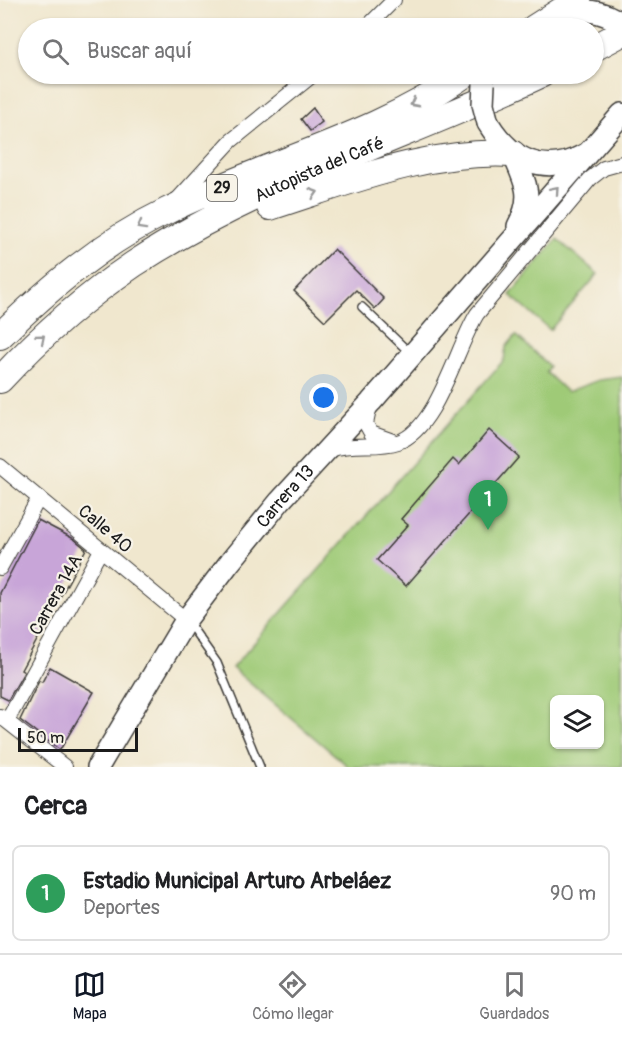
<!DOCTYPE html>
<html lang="es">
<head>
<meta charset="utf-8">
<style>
	:root { --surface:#fff; --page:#f6f6f6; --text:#202124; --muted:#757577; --line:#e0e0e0; --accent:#111827 }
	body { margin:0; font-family:Pangolin,sans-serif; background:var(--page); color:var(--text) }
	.controls { position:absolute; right:18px; bottom:18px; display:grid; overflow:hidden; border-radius:9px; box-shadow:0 2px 4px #0004 }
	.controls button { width:54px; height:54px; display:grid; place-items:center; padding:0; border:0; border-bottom:2px solid var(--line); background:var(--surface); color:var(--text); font:30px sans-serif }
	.scale { position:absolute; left:18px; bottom:15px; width:120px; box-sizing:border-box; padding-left:6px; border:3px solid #1c1c1c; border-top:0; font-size:16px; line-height:21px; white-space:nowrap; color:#1c1c1c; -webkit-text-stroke:4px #f7f3e8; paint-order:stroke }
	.you { position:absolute; left:324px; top:398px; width:21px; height:21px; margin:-15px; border:4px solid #fff; border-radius:50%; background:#1a73e8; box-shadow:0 0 0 9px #1a73e833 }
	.badge { display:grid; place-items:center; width:39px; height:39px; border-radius:50%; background:var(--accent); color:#fff; font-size:20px; font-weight:700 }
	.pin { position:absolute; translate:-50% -50px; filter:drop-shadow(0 2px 3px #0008) }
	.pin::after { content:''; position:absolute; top:32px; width:21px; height:18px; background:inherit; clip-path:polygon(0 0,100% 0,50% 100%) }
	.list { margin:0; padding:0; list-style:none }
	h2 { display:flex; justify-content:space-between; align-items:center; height:78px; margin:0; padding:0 24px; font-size:26px }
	h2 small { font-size:20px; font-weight:400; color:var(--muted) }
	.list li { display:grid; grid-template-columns:39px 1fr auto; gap:18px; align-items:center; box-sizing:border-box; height:96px; margin:0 12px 12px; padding:0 12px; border:2px solid var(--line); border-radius:9px }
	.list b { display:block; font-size:22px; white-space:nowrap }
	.list p { margin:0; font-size:20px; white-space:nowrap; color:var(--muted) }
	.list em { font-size:20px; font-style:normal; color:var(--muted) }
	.icon { flex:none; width:33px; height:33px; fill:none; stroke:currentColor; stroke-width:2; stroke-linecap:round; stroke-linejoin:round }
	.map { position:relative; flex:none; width:622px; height:767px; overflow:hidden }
	.search { position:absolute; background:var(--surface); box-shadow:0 2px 4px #0004; left:18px; right:18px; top:18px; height:66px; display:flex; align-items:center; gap:15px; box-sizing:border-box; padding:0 21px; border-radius:33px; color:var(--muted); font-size:22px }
	.sheet { height:186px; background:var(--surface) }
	nav { display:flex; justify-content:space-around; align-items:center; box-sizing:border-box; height:84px; border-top:2px solid var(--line); background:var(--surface); font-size:16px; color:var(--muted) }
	nav a { display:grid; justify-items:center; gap:3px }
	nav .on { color:var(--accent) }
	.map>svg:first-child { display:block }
	.green { fill:#9fca77; stroke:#5e734a; stroke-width:1.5; fill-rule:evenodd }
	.building { fill:#c8a5d8 }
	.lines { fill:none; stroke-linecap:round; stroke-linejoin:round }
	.lane-casing { stroke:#3c3a37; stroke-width:10 }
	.street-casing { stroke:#3c3a37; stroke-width:16 }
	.primary-casing { stroke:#3c3a37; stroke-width:24 }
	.highway-casing { stroke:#3c3a37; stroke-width:28 }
	.lane { stroke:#fff; stroke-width:7 }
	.street { stroke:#fff; stroke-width:14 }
	.primary { stroke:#fff; stroke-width:21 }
	.highway { stroke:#fff; stroke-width:26 }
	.primary-bridge-casing { stroke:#3c3a37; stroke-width:24; stroke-linecap:butt }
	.primary-bridge { stroke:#fff; stroke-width:21 }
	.oneway { stroke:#999 }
	.labels { text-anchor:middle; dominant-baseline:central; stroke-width:4.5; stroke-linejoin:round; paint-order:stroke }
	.shield { fill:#f7f3e8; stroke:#5e5c59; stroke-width:1.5 }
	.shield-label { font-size:16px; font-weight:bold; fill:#1c1c1c }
	.street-label { font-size:18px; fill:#1c1c1c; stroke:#f7f3e8 }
</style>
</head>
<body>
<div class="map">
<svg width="622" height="767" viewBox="0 0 622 767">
	<rect width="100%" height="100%" fill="#f7f3e8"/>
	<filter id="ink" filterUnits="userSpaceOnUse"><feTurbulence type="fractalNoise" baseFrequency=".0167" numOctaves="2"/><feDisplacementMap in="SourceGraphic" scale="12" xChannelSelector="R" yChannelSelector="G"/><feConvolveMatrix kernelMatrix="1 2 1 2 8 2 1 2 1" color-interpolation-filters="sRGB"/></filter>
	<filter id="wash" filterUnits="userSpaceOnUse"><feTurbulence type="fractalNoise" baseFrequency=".008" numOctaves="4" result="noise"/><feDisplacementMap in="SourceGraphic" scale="24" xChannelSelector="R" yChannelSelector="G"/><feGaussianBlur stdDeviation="1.35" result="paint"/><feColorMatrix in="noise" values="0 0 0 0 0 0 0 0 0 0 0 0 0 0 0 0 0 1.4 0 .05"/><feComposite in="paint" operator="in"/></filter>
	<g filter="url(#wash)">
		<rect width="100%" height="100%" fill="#f0e7ce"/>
		<!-- green -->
		<path class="green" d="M557,239L598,274L550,330L510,295Z
			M516,335L549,366L546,372L567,392L599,380L622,377V767H349L232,668L504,360L506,347ZM554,700H600V744H554Z"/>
		<g id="blocks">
			<!-- building -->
			<path class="building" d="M313,108L322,122L310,131L301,119Z
				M334,249L384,299L375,309L356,290L325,321L294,291Z
				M489,430L519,457L406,586L377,560L408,525L401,519L453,459L459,465Z
				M38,520L74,539L86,549L21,670L24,672L8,700L0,696V593Z
				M50,667L94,692L60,750L20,720L39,681L42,682Z"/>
		</g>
	</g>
	<g filter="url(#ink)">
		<use href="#blocks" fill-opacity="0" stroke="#3c3a37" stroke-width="1.5"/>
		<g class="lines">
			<defs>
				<path id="lane" d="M362,307L410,353
					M188,622L217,663L260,767"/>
				<path id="street" d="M366,28L394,0
					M177,200L231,141L314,74
					M370,405L366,424L371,433L393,441
					M330,450C353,442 377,449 398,442C437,429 456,348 477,314L590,179L604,168L622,163
					M0,466L186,620
					M0,568L39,498
					M0,716L65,767
					M7,721L101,550"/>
				<g id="primary">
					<path d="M557,15C581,8 601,9 622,24"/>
					<path d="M488,123C510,159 543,177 584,155"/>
					<path d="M513,154C526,183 534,197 518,226"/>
					<path id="s1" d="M98,767L186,620L230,562L280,501L371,402L622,114"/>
				</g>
				<g id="highway">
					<path d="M534,28L578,0"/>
					<path d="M594,48L622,33"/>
					<path d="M270,207C348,182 430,149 513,154"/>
					<path d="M0,336C50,287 103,242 167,211C264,163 375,137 465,74"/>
					<path id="s2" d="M0,380C40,337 85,297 134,264C259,182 408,137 542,74"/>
				</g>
			</defs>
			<!-- lane casing -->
			<use href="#lane" class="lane-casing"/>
			<!-- street casing -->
			<use href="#street" class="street-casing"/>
			<!-- primary casing -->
			<use href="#primary" class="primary-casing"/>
			<!-- highway casing -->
			<use href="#highway" class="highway-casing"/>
			<!-- lane -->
			<use href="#lane" class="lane"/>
			<!-- street -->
			<use href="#street" class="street"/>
			<!-- primary -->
			<use href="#primary" class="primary"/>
			<!-- highway -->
			<use href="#highway" class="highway"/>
			<defs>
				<path id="primary-bridge" d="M484,84L483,104L488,123"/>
			</defs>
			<!-- primary-bridge casing -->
			<use href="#primary-bridge" class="primary-bridge-casing"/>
			<!-- primary-bridge -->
			<use href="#primary-bridge" class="primary-bridge"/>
		</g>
		<!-- one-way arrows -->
		<defs><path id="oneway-chevron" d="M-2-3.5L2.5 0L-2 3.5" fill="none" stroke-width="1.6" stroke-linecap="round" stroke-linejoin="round" transform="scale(1.5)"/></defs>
		<g class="oneway">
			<use href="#oneway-chevron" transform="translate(414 103) rotate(152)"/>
			<use href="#oneway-chevron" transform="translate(555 190) rotate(-49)"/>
			<use href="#oneway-chevron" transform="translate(314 193) rotate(-17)"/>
			<use href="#oneway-chevron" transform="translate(141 226) rotate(151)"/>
			<use href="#oneway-chevron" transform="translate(41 338) rotate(-40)"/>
		</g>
	</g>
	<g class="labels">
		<!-- shield labels -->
		<rect class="shield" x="207" y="175" width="30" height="26" rx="4.5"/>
		<g class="shield-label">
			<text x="222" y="188">29</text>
		</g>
		<!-- street labels -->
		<g class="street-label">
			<text stroke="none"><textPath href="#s2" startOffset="386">Autopista del Café</textPath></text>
			<text stroke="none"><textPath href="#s1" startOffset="330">Carrera 13</textPath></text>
			<text transform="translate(105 529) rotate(40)">Calle 40</text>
			<text transform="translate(56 595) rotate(-61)">Carrera 14A</text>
		</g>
	</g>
</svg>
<div class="controls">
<button><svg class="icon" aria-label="layers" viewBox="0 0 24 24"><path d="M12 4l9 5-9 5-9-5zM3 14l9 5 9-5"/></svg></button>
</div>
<div class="scale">50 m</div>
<div class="you"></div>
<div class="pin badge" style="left:488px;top:530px;background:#2e9e5b">1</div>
<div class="search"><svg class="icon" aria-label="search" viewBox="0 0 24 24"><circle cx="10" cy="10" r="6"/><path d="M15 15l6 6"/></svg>Buscar aquí</div>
</div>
<section class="sheet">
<h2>Cerca<small></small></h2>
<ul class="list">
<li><span class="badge" style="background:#2e9e5b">1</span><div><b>Estadio Municipal Arturo Arbeláez</b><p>Deportes</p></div><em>90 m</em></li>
</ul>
</section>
<nav>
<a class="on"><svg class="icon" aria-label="map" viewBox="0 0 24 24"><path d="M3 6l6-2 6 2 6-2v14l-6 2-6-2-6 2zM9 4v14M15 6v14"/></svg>Mapa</a>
<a><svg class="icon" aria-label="directions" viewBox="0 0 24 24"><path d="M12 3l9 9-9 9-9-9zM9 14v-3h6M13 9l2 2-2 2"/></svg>Cómo llegar</a>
<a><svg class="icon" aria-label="saved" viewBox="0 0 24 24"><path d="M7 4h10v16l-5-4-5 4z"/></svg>Guardados</a>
</nav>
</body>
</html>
